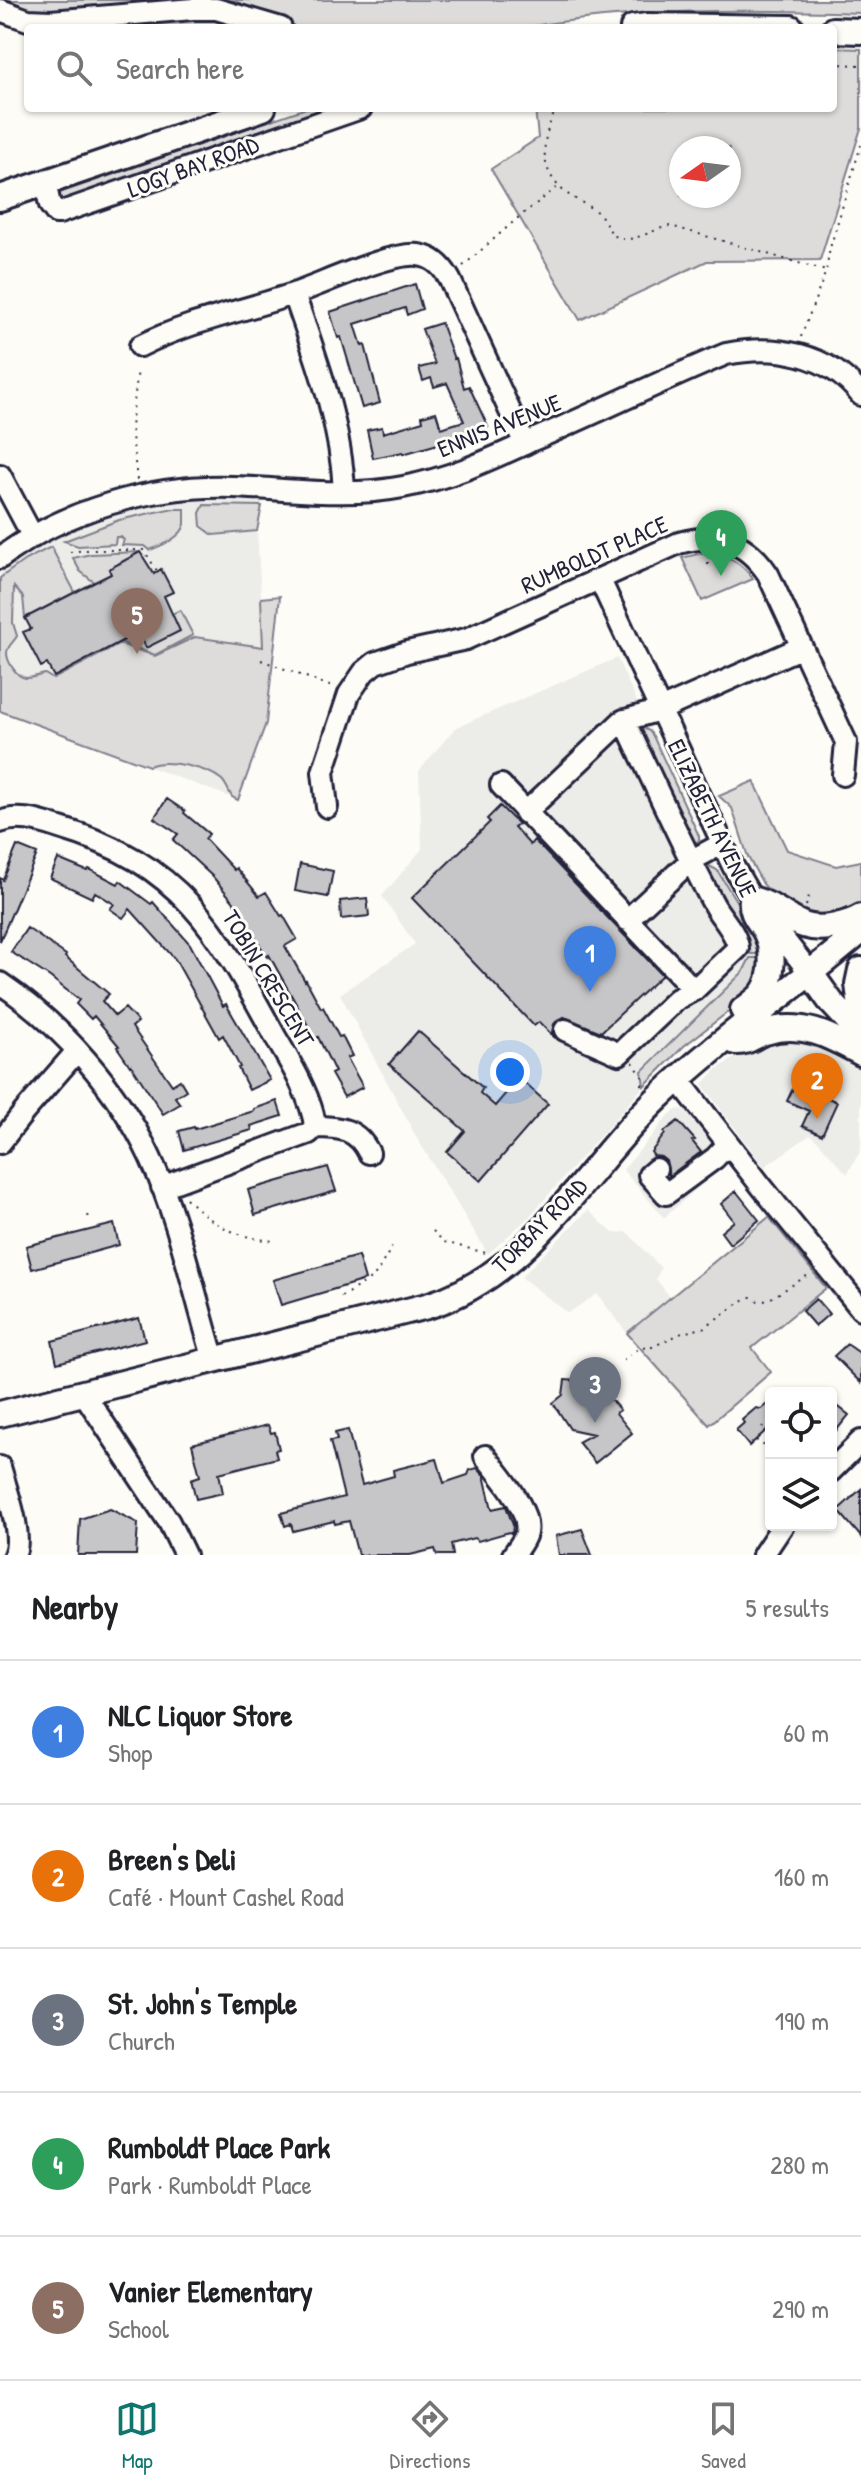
<!DOCTYPE html>
<html lang="en">
<head>
<meta charset="utf-8">
<style>
	:root { --surface:#fff; --page:#f6f6f6; --text:#202124; --muted:#757577; --line:#e0e0e0; --accent:#0f766e }
	body { margin:0; font-family:"Patrick Hand",sans-serif; background:var(--page); color:var(--text) }
	.controls { position:absolute; right:24px; bottom:24px; display:grid; overflow:hidden; border-radius:8px; box-shadow:0 2px 6px #0004 }
	.controls button { width:72px; height:72px; display:grid; place-items:center; padding:0; border:0; border-bottom:2px solid var(--line); background:var(--surface); color:var(--text); font:40px sans-serif }
	.compass { position:absolute; left:669px; top:136px; width:72px; height:72px; border-radius:50%; background:var(--surface); box-shadow:0 2px 6px #0004; rotate:256deg }
	.you { position:absolute; left:510px; top:1072px; width:28px; height:28px; margin:-20px; border:6px solid #fff; border-radius:50%; background:#1a73e8; box-shadow:0 0 0 12px #1a73e833 }
	.badge { display:grid; place-items:center; width:52px; height:52px; border-radius:50%; background:var(--accent); color:#fff; font-size:26px; font-weight:700 }
	.pin { position:absolute; translate:-50% -66px; filter:drop-shadow(0 2px 4px #0008) }
	.pin::after { content:''; position:absolute; top:42px; width:28px; height:24px; background:inherit; clip-path:polygon(0 0,100% 0,50% 100%) }
	.list { margin:0; padding:0; list-style:none }
	h2 { display:flex; justify-content:space-between; align-items:center; height:104px; margin:0; padding:0 32px; font-size:34px }
	h2 small { font-size:26px; font-weight:400; color:var(--muted) }
	.list li { display:grid; grid-template-columns:52px 1fr auto; gap:24px; align-items:center; box-sizing:border-box; height:144px; padding:0 32px; border-top:2px solid var(--line) }
	.list b { display:block; font-size:30px; white-space:nowrap }
	.list p { margin:0; font-size:26px; white-space:nowrap; color:var(--muted) }
	.list em { font-size:26px; font-style:normal; color:var(--muted) }
	.icon { flex:none; width:44px; height:44px; fill:none; stroke:currentColor; stroke-width:2; stroke-linecap:round; stroke-linejoin:round }
	.map { position:relative; flex:none; width:861px; height:1555px; overflow:hidden }
	.search { position:absolute; background:var(--surface); box-shadow:0 2px 6px #0004; left:24px; right:24px; top:24px; height:88px; display:flex; align-items:center; gap:20px; box-sizing:border-box; padding:0 28px; border-radius:8px; color:var(--muted); font-size:30px }
	.sheet { height:824px; background:var(--surface) }
	nav { display:flex; justify-content:space-around; align-items:center; box-sizing:border-box; height:112px; border-top:2px solid var(--line); background:var(--surface); font-size:22px; color:var(--muted) }
	nav a { display:grid; justify-items:center; gap:4px }
	nav .on { color:var(--accent) }
	.map>svg:first-child { display:block }
	.built { fill:#ecece9 }
	.green { fill:#dddcdb; stroke:#807f8b; stroke-width:2; fill-rule:evenodd }
	.building { fill:#c6c6c8; stroke:#22223b; stroke-width:2 }
	.lines { fill:none; stroke-linecap:round; stroke-linejoin:round }
	.minor-casing { stroke:#22223b; stroke-width:26 }
	.major-casing { stroke:#22223b; stroke-width:30 }
	.path { stroke:#22223b; stroke-width:2; stroke-dasharray:2 6; stroke-linecap:butt }
	.minor { stroke:#fdfcf7; stroke-width:20 }
	.major { stroke:#fdfcf7; stroke-width:24 }
	.labels { text-anchor:middle; dominant-baseline:central; stroke-width:6; stroke-linejoin:round; paint-order:stroke }
	.street-label { font-size:24px; fill:#22223b; stroke:#fdfcf7 }
</style>
</head>
<body>
<div class="map">
<svg width="861" height="1555" viewBox="0 0 861 1555">
	<rect width="100%" height="100%" fill="#fdfcf7"/>
	<filter id="ink" filterUnits="userSpaceOnUse"><feTurbulence type="fractalNoise" baseFrequency=".0125" numOctaves="2"/><feDisplacementMap in="SourceGraphic" scale="16" xChannelSelector="R" yChannelSelector="G"/><feConvolveMatrix kernelMatrix="1 2 1 2 8 2 1 2 1" color-interpolation-filters="sRGB"/></filter>
	<g filter="url(#ink)">
		<!-- built -->
		<path class="built" d="M265,489L257,531L261,597L280,596L266,723L238,800L0,711V558L117,502Z
			M617,658L699,836L763,954L684,1046L644,1086L529,1217L488,1254L418,1140L340,994L415,944L382,896L422,849L419,771L455,728Z
			M801,1035L861,1064V1150L847,1174L819,1142L810,1135L764,1167L704,1087L703,1084L716,1070L755,1044Z
			M678,1109L687,1111L691,1115L726,1162L664,1218L623,1170L670,1114Z
			M588,1210L613,1233L627,1232L661,1268L656,1279L670,1297L627,1333L597,1294L568,1313L521,1277Z"/>
		<!-- green -->
		<path class="green" d="M0,0H861V13C744,9 637,8 521,28H231L218,26L28,28V32L0,23Z
			M833,48L861,49V128L820,260L707,261L580,320L491,169L538,138L535,108H833ZM681,148H729V196H681Z
			M306,108H341L254,136L252,133L247,136V139L62,202L59,199L60,193L65,191Z
			M204,505L262,506L257,531L213,535L201,526L200,513Z
			M169,509H185C185,511 185,523 185,524C182,537 161,546 150,550L145,546L122,545L124,540L121,537H116L115,544L78,546L64,541L119,520Z
			M51,547L75,592L25,618L23,597L14,587L13,623L17,636C14,642 7,646 7,653C7,661 16,677 26,678C31,678 40,675 45,674L53,679L120,644L155,656L195,637L263,647L261,598L280,596L266,723L238,800L232,797C229,792 226,784 222,780C208,768 166,758 149,766L0,711V578L25,560Z
			M140,552L109,569L111,574L94,582L80,571L73,558L91,554Z
			M706,552C725,553 742,563 753,579L702,601L682,558Z
			M180,610L193,635L155,655L121,642L139,632L179,631L172,614Z
			M641,723V727L649,731L653,736L699,836V840L692,846L637,726Z
			M754,781L787,850L836,866L861,861V905L825,920L782,906L763,884L748,857L732,808L719,796Z
			M709,866L717,870L754,930L763,954H751L746,938L702,867Z
			M750,958H763L755,986L733,1008L684,1046L644,1086L642,1071L743,972Z
			M769,1217L826,1288L752,1348L771,1372L709,1425L627,1333Z"/>
		<!-- building -->
		<path class="building" d="M415,284L422,309L407,315L405,308L355,324L362,346L365,345L380,403L362,408L341,337L338,338L330,312Z
			M441,323L454,359L456,358L464,388L469,386L488,427L439,446L438,444L403,454V452L373,458L367,430L382,427L383,433L423,421L422,416L436,412L441,428L464,421L447,383L434,387L431,378L423,381L419,368L435,364L422,329Z
			M140,552L154,574L161,569L173,592L164,596L180,631L146,648L139,632L54,677L47,664L41,667L23,632L31,629L25,618L111,574L109,569Z
			M167,799L185,811L184,813L209,834L205,839L234,870L236,868L259,896L266,892L281,916L283,915L297,939L285,946L305,981L306,980L321,1008L323,1007L339,1037L342,1036L352,1056L347,1058L363,1087L344,1097L331,1074L335,1072L318,1037L315,1038L269,955L267,957L233,901L213,877L173,840L178,834L154,818Z
			M500,806L518,824L514,827L530,845L534,840L662,975L601,1032L564,1017L554,1024L552,1032L555,1038L539,1022L534,1026L412,898L490,822L487,819Z
			M17,846L37,854L0,941V878L3,880Z
			M58,859L87,871L89,869L118,884L120,881L151,904L153,902L190,944L223,1006L226,1004L270,1080L249,1090L238,1068L240,1067L223,1035L219,1038L175,959L130,909L123,918L110,909L114,904L95,892L92,898L50,878Z
			M300,864L333,871L328,897L295,891Z
			M367,898L369,916L341,919L340,901Z
			M27,928L66,955L65,957L109,994L102,1001L115,1016L125,1008L138,1022L132,1027L172,1085L180,1080L186,1090L175,1097L180,1104L163,1114L131,1065L130,1066L117,1047L119,1046L94,1016L91,1019L76,1004L79,1000L50,977L11,952Z
			M418,1031L483,1088L480,1093L495,1106L519,1078L548,1104L481,1181L447,1152L465,1131L389,1064Z
			M808,1057L825,1065L813,1091L837,1102L822,1135L802,1126L809,1111L787,1101Z
			M277,1101L282,1116L251,1126L252,1130L184,1150L179,1131L194,1127L195,1129L254,1111V1109Z
			M678,1121L695,1140L692,1141L701,1152L669,1176L666,1161L661,1157L654,1156L651,1152L665,1134L664,1132Z
			M328,1167L336,1191L255,1215L248,1190Z
			M736,1191L759,1220L730,1244L721,1232L734,1221L721,1204Z
			M114,1224L119,1245L32,1269L26,1246Z
			M358,1256L365,1280L281,1305L273,1280Z
			M816,1299L829,1314L815,1326L802,1311Z
			M139,1318L145,1340L57,1363L52,1341Z
			M847,1344L861,1354V1383L834,1356Z
			M590,1373L613,1397L610,1399L620,1410L616,1413L632,1433L595,1463L578,1442L593,1434L570,1429L553,1403L563,1395L565,1380L580,1381Z
			M771,1401V1426L749,1446L736,1430L744,1423L742,1420L756,1408L761,1409Z
			M831,1401L849,1415L831,1437Z
			M268,1425L271,1433L275,1432L279,1449L275,1450L277,1458L219,1473L223,1493L196,1499L191,1479L200,1476L192,1444Z
			M348,1430L362,1485L394,1476L393,1470L437,1459L444,1483L468,1475L470,1470L477,1468L484,1475L492,1509L506,1506L507,1509L513,1525L512,1534L509,1532L478,1541L474,1538L451,1544L453,1555H437L435,1549L410,1555H358L349,1521L335,1524L334,1521L293,1531L291,1524L285,1526L281,1513L344,1497L330,1441L337,1440L335,1433Z
			M861,1489V1537L838,1510Z
			M110,1509L138,1523L136,1555H78L80,1519Z
			M582,1529L592,1555H559L556,1536Z"/>
		<g class="lines">
			<defs>
				<path id="minor" d="M0,10L28,20L51,21L193,9H216L281,28
					M45,182L50,205L56,213H59L361,108
					M294,294C316,358 341,423 344,491
					M140,346C189,321 244,311 296,293C325,283 390,252 418,255C434,257 443,267 450,280L525,444
					M0,475L33,537
					M0,558C64,510 153,484 233,487C289,489 347,498 403,487C451,478 489,460 533,440C598,412 661,381 726,354C775,344 828,353 861,395
					M600,580L733,866L752,899L811,974
					M501,785L694,990
					M327,807L323,772L349,694L364,672L375,663L407,652L466,639L679,543C718,532 745,540 768,574L846,742L843,775
					M525,813L622,721L660,710L802,647
					M0,822C19,814 41,822 60,828C183,864 218,932 276,1038C290,1062 313,1100 315,1127L309,1133L162,1187
					M627,920L690,861L722,844
					M0,983C62,1025 118,1089 150,1157C179,1219 194,1294 214,1360
					M565,1030L619,1054L677,999L694,990L738,948C737,933 721,918 714,905C681,845 654,782 624,720
					M678,1079L762,1187L861,1309
					M315,1127C341,1127 357,1129 369,1153
					M0,1143L24,1112L77,1051
					M656,1169L649,1175L666,1194L715,1158L728,1144
					M83,1392L169,1522L185,1555
					M485,1456C499,1474 531,1509 526,1533C524,1541 517,1549 513,1555
					M0,1467C6,1489 24,1536 14,1555
					M831,1471L861,1441
					M763,1555L783,1525"/>
				<path id="major" d="M633,28L647,26L791,28
					M833,30L861,31
					M0,198L263,108
					M861,970L858,984L861,1008
					M811,974L831,1002L861,1034
					M743,1010C749,1005 757,1000 762,994C774,978 774,950 766,933C760,921 750,914 752,899C787,908 794,935 836,926C845,924 853,922 861,917
					M736,1042C747,1043 755,1035 765,1032C801,1020 830,1036 861,1053
					M0,1414L427,1306C532,1275 584,1168 659,1097C722,1037 795,988 861,931"/>
			</defs>
			<!-- minor casing -->
			<use href="#minor" class="minor-casing"/>
			<!-- major casing -->
			<use href="#major" class="major-casing"/>
			<!-- path -->
			<path class="path" d="M833,64L861,65
				M557,108C541,137 537,170 566,193C576,200 588,205 598,213C606,219 608,233 617,237C632,245 656,227 671,226L826,271
				M463,266L519,217L559,186
				M801,337L826,271L830,248L861,145
				M137,480L131,427L138,369
				M70,552L86,550H144L157,571
				M708,565L709,555
				M261,660L335,688
				M806,906L809,896
				M633,1062L642,1076V1089
				M186,1198C212,1225 239,1239 277,1241
				M88,1215L90,1220
				M433,1231L444,1242L486,1253
				M341,1297L374,1277L395,1242
				M623,1360L639,1348L652,1347L682,1333L703,1328L748,1297H752L759,1302L768,1300L810,1274
				M762,1426L771,1438
				M756,1440L763,1445H771"/>
			<!-- minor -->
			<use href="#minor" class="minor"/>
			<!-- major -->
			<use href="#major" class="major"/>
		</g>
	</g>
	<g class="labels">
		<!-- street labels -->
		<g class="street-label">
			<text transform="translate(193 166) rotate(-20)">LOGY BAY ROAD</text>
			<text transform="translate(499 425) rotate(-22)">ENNIS AVENUE</text>
			<text transform="translate(594 554) rotate(-24)">RUMBOLDT PLACE</text>
			<text transform="translate(713 818) rotate(64)">ELIZABETH AVENUE</text>
			<text transform="translate(269 978) rotate(59)">TOBIN CRESCENT</text>
			<text transform="translate(539 1225) rotate(-45)">TORBAY ROAD</text>
		</g>
	</g>
</svg>
<div class="controls">
<button><svg class="icon" aria-label="locate" viewBox="0 0 24 24"><circle cx="12" cy="12" r="6"/><path d="M12 2v4M12 18v4M2 12h4M18 12h4"/></svg></button>
<button><svg class="icon" aria-label="layers" viewBox="0 0 24 24"><path d="M12 4l9 5-9 5-9-5zM3 14l9 5 9-5"/></svg></button>
</div>
<svg class="compass" viewBox="-18 -18 36 36"><path d="M0-13l5 13h-10z" fill="#e53935"/><path d="M0 13l5-13h-10z" fill="#757577"/></svg>
<div class="you"></div>
<div class="pin badge" style="left:590px;top:992px;background:#3f7fe0">1</div>
<div class="pin badge" style="left:817px;top:1119px;background:#e8710a">2</div>
<div class="pin badge" style="left:595px;top:1423px;background:#6b7280">3</div>
<div class="pin badge" style="left:721px;top:576px;background:#2e9e5b">4</div>
<div class="pin badge" style="left:137px;top:654px;background:#8d6e63">5</div>
<div class="search"><svg class="icon" aria-label="search" viewBox="0 0 24 24"><circle cx="10" cy="10" r="6"/><path d="M15 15l6 6"/></svg>Search here</div>
</div>
<section class="sheet">
<h2>Nearby<small>5 results</small></h2>
<ul class="list">
<li><span class="badge" style="background:#3f7fe0">1</span><div><b>NLC Liquor Store</b><p>Shop</p></div><em>60 m</em></li>
<li><span class="badge" style="background:#e8710a">2</span><div><b>Breen's Deli</b><p>Café · Mount Cashel Road</p></div><em>160 m</em></li>
<li><span class="badge" style="background:#6b7280">3</span><div><b>St. John's Temple</b><p>Church</p></div><em>190 m</em></li>
<li><span class="badge" style="background:#2e9e5b">4</span><div><b>Rumboldt Place Park</b><p>Park · Rumboldt Place</p></div><em>280 m</em></li>
<li><span class="badge" style="background:#8d6e63">5</span><div><b>Vanier Elementary</b><p>School</p></div><em>290 m</em></li>
</ul>
</section>
<nav>
<a class="on"><svg class="icon" aria-label="map" viewBox="0 0 24 24"><path d="M3 6l6-2 6 2 6-2v14l-6 2-6-2-6 2zM9 4v14M15 6v14"/></svg>Map</a>
<a><svg class="icon" aria-label="directions" viewBox="0 0 24 24"><path d="M12 3l9 9-9 9-9-9zM9 14v-3h6M13 9l2 2-2 2"/></svg>Directions</a>
<a><svg class="icon" aria-label="saved" viewBox="0 0 24 24"><path d="M7 4h10v16l-5-4-5 4z"/></svg>Saved</a>
</nav>
</body>
</html>
